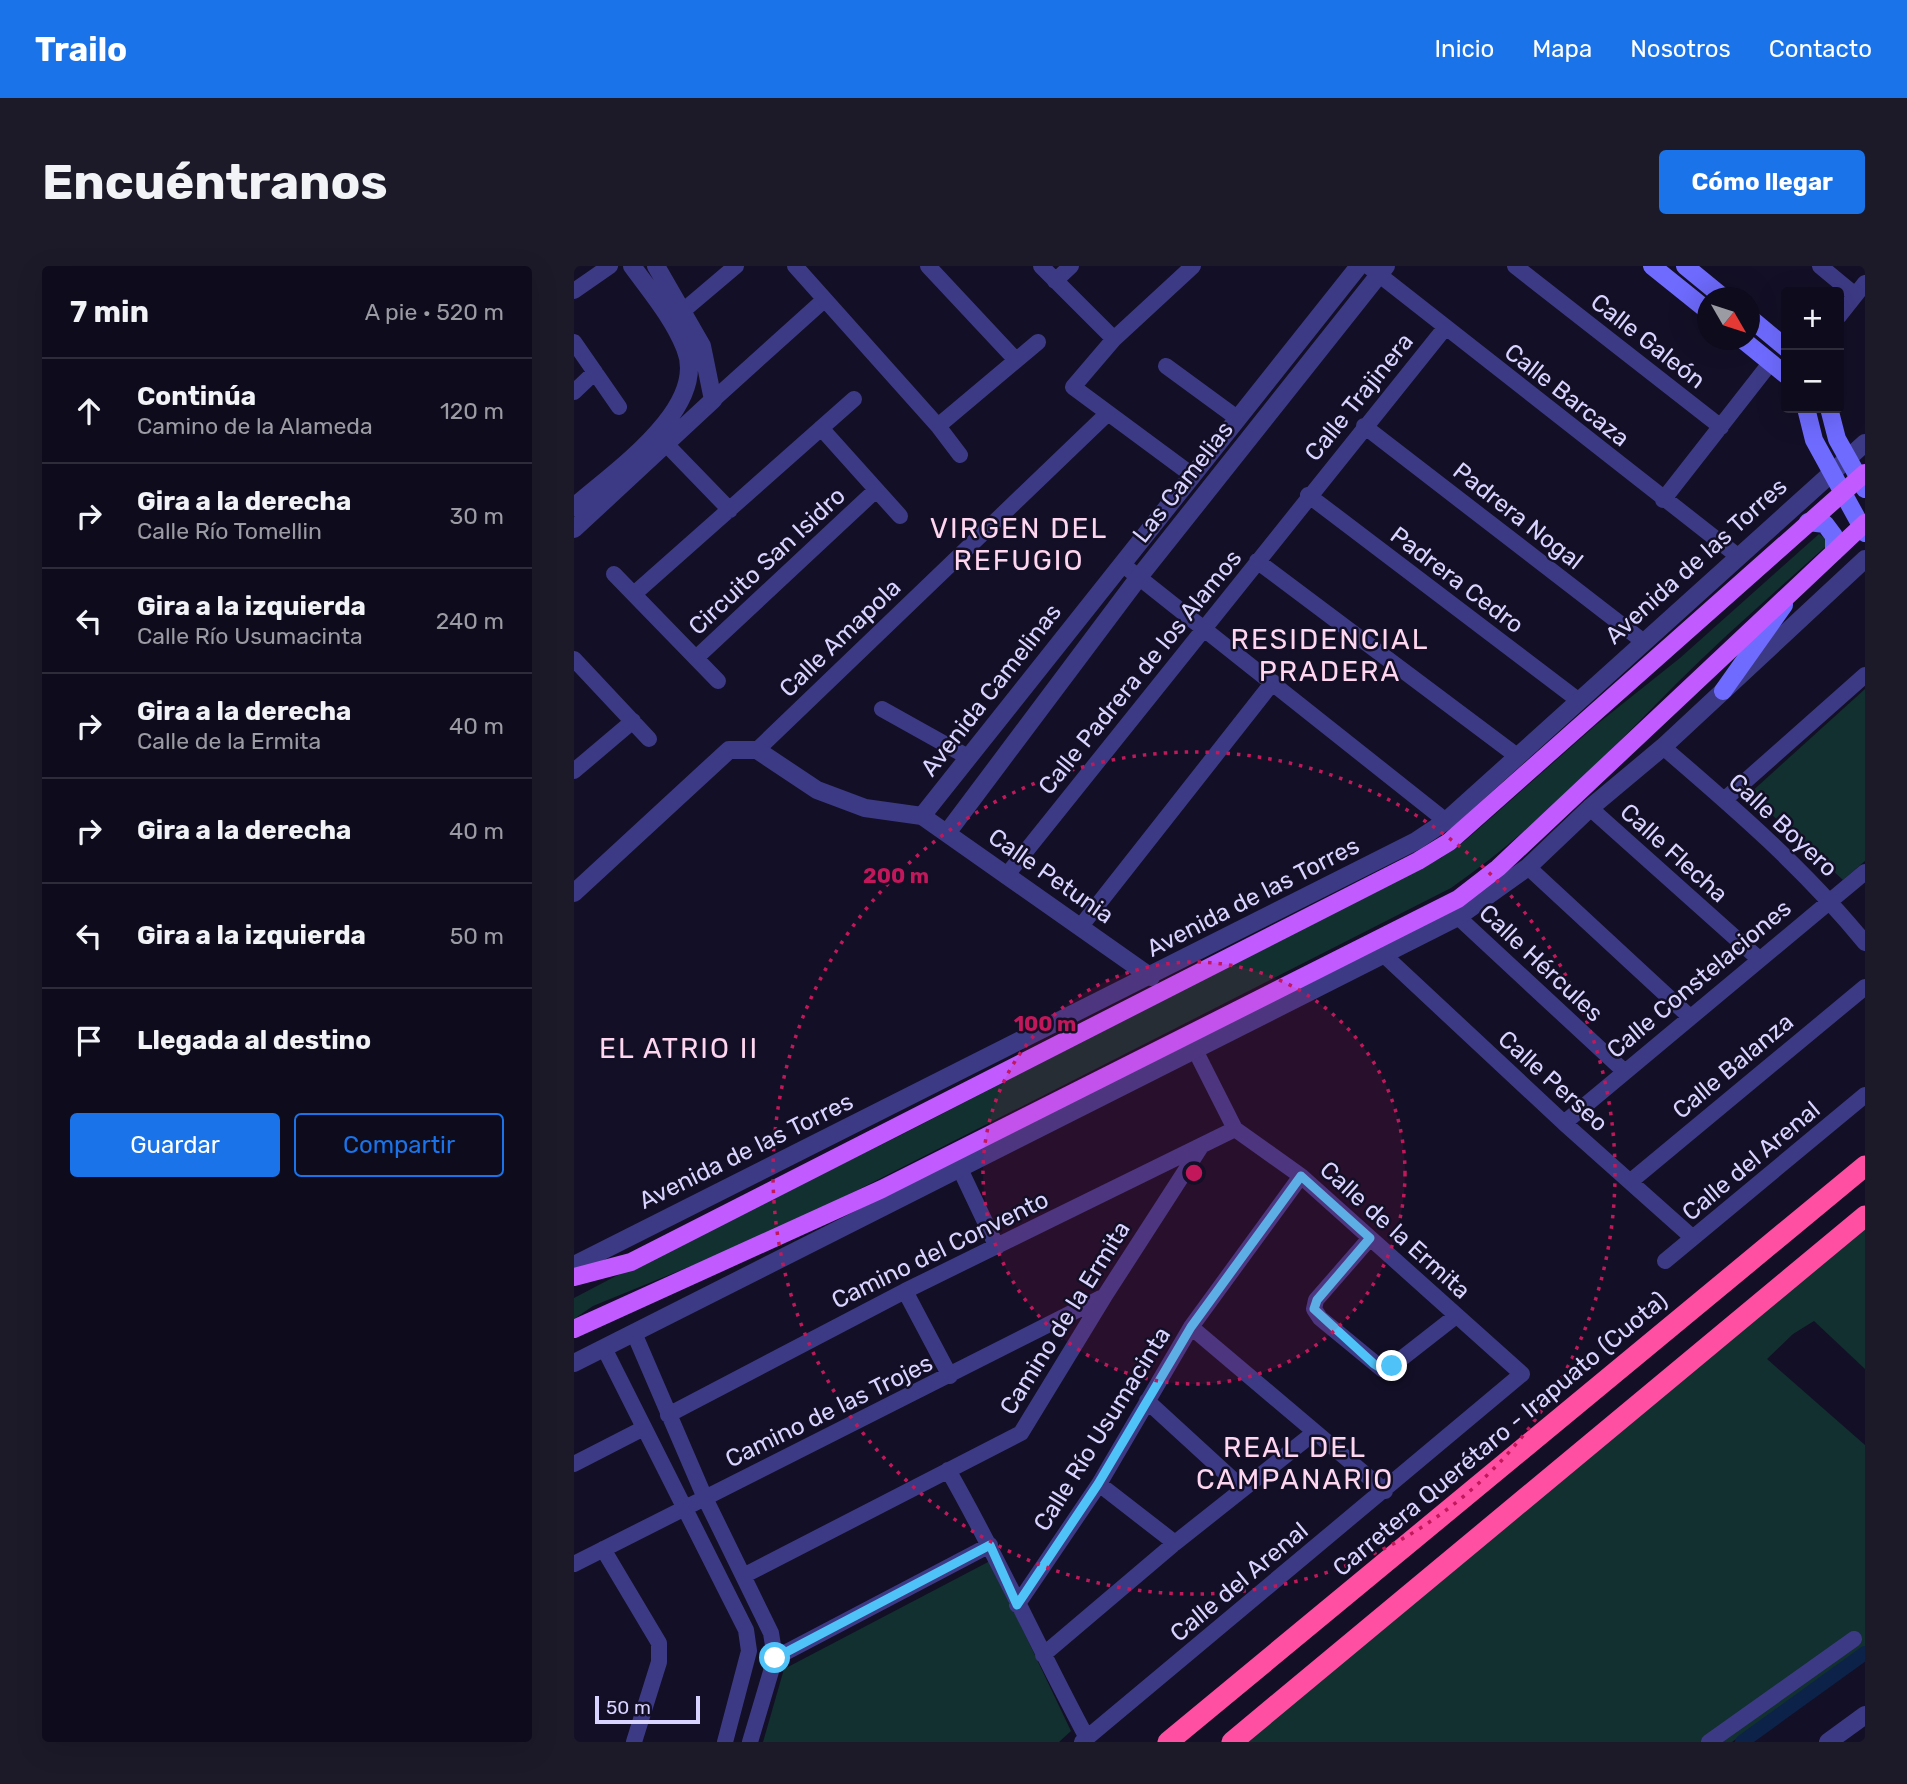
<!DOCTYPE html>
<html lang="es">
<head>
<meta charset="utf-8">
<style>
	:root { --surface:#0e0b1c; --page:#1c1929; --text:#f1f3f6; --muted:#9b9ba3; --line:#2e2b3b; --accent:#1a73e8 }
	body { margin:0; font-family:Rubik,sans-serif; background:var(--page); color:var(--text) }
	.controls { position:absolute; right:21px; top:21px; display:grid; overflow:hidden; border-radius:7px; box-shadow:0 7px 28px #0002 }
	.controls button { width:63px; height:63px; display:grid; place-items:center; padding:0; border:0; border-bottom:2px solid var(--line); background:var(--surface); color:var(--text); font:35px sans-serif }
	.compass { position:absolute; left:1123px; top:21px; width:63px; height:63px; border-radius:50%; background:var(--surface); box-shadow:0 7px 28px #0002; rotate:129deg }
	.scale { position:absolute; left:21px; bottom:18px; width:105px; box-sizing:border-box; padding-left:7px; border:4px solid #d9d4ff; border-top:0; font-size:19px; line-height:24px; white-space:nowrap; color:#d9d4ff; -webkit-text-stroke:5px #130f26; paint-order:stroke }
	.stop { position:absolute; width:21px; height:21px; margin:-16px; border:5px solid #4fc3f7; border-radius:50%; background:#fff }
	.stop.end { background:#4fc3f7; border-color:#fff; box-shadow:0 2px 7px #0008 }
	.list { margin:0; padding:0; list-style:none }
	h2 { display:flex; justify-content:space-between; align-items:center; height:91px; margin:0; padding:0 28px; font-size:30px }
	h2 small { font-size:23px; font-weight:400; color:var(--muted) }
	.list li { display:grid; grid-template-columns:46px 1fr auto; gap:21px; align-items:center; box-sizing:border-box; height:105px; padding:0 28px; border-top:2px solid var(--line) }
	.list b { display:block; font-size:26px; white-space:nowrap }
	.list p { margin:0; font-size:23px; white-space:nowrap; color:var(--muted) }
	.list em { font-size:23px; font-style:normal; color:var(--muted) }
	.actions { display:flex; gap:14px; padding:21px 28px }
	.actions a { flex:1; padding:16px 0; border:2px solid var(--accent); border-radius:7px; text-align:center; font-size:24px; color:var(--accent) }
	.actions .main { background:var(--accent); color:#fff }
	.icon { flex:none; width:38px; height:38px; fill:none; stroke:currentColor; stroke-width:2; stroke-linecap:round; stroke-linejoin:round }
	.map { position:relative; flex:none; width:1291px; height:1476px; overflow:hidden; border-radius:7px }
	header { display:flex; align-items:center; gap:42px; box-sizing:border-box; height:98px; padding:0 35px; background:var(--accent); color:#fff }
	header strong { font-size:33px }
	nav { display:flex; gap:38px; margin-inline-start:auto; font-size:24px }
	.intro { display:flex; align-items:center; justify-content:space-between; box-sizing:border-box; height:168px; padding:0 42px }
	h1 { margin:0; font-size:49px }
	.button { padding:18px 32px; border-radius:7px; background:var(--accent); color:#fff; font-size:24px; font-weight:700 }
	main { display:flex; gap:42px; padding:0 42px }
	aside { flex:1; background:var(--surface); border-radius:7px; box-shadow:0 7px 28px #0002 }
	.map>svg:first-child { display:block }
	.green { fill:#12302f }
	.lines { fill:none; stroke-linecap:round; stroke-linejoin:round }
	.canal { stroke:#0c2248; stroke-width:14 }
	.minor { stroke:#3d3a85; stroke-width:16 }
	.tertiary { stroke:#3d3a85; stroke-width:18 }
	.secondary { stroke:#6f6bff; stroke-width:18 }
	.primary { stroke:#c25bff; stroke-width:18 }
	.motorway { stroke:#ff4fa3; stroke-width:21 }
	.route { stroke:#4fc3f7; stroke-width:9 }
	.ring { fill:none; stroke:#c2185b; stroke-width:3.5; stroke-dasharray:3.5 7 }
	.labels { text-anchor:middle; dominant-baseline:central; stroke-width:5; stroke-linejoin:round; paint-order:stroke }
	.street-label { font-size:24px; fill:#d9d4ff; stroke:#130f26 }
	.quarter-label { font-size:28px; letter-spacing:2px; fill:#ffd6f0; stroke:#130f26 }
	.centre { fill:#c2185b; stroke:#130f26; stroke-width:3.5 }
	.ring-label { font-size:21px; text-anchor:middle; font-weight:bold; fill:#c2185b; stroke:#130f26; stroke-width:5; stroke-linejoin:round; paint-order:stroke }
</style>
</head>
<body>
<header>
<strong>Trailo</strong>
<nav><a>Inicio</a><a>Mapa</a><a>Nosotros</a><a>Contacto</a></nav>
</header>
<div class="intro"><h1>Encuéntranos</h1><a class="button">Cómo llegar</a></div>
<main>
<aside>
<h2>7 min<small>A pie · 520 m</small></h2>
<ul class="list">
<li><svg class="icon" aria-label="ahead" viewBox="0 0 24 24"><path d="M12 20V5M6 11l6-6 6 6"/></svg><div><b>Continúa</b><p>Camino de la Alameda</p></div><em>120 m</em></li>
<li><svg class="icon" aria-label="right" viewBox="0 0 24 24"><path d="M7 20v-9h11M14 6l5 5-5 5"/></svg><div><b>Gira a la derecha</b><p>Calle Río Tomellin</p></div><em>30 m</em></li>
<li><svg class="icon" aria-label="left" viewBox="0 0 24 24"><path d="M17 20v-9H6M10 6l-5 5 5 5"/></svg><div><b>Gira a la izquierda</b><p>Calle Río Usumacinta</p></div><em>240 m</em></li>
<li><svg class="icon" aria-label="right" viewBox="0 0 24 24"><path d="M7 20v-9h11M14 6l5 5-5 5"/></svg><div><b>Gira a la derecha</b><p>Calle de la Ermita</p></div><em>40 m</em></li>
<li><svg class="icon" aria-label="right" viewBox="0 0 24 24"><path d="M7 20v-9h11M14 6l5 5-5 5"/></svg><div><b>Gira a la derecha</b></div><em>40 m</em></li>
<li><svg class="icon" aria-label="left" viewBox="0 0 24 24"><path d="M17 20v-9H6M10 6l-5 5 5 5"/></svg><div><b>Gira a la izquierda</b></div><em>50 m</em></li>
<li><svg class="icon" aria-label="arrive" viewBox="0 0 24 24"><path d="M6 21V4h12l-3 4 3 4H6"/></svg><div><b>Llegada al destino</b></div></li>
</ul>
<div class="actions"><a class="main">Guardar</a><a>Compartir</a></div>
</aside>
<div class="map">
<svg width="1291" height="1476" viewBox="0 0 1291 1476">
	<rect width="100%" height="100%" fill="#130f26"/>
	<!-- green -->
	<path class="green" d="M1245,268L1252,273L1251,281C1201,326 1150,370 1102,418C1031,490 960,564 877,622L205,964L19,1040L0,1053V1032L40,1011L331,867L867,592L892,574L1022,459L1106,392Z
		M1291,423V595L1269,614L1175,528Z
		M1291,963V1103L1240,1055L1219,1068L1193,1093L1291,1179V1380L1158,1476H672Z
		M416,1295L497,1465L485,1476H189L210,1403Z"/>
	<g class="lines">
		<!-- canal -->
		<path class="canal" d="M1168,1476L1291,1387"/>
		<!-- minor -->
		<path class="minor" d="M221,0L364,160L386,189
			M354,0L442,94
			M467,0L540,73
			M794,0L1165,291
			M941,0L1147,161
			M1246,0L1281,29
			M481,15L497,0
			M0,25L36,0
			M110,44L162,0
			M1265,50L1291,17
			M0,76L45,141
			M592,100L663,152
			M0,126L21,106
			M139,134L250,34
			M364,160L464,76
			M790,160L1070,376
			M247,162L326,250
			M92,178L156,244
			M618,209L499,121L540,73L619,0
			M734,229L1004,434
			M1089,234L1197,96
			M683,295L943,490
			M548,298L872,555
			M40,308L144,415
			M60,328L280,133
			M122,392L302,224
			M0,393L75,473
			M308,443L394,491
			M1089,481C1160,542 1232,604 1291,677
			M183,484L533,148
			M0,505L59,455
			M1150,534L1291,409
			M1016,542L1185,693
			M954,601L1115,750
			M432,610L871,62
			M884,651L1050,805
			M507,660L699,416
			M810,689L990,857L1119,972
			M990,857L1291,606
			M386,903L423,981
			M1057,915L1291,721
			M796,972L742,1034L740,1043L746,1052L808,1103L818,1100L882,1050
			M1091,995L1291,829
			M331,1025L376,1110
			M617,1061L811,1225
			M60,1067L131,1232L197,1367L201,1392L176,1476
			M30,1082L172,1364L175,1385L151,1476
			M573,1135L669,1223
			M94,1149L331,1025L661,863
			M0,1198L70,1162
			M374,1204C424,1291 465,1383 513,1472
			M525,1218L601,1277
			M29,1283L85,1377V1396L60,1476
			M0,1298L527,1032
			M171,1309L447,1167L530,1031L628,879
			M443,1339L525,1218L617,1061L727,910
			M469,1389L601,1277L741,1166
			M201,1392L416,1279
			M508,1476L948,1108L727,910L661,863L621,784
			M1135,1476L1280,1373"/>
		<!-- tertiary -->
		<path class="tertiary" d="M0,241C38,207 136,142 111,82C99,52 77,26 58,0
			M0,263L139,134L128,80L82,0
			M348,550L785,0
			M373,567L565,311L812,0
			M0,627L155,484H183L243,524L291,542L348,550L577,711
			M0,999L842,575L872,555L1291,177
			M0,1097L884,651L954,601L1016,542L1089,481L1291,293
			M1254,1476L1291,1449"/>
		<!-- secondary -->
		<path class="secondary" d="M1078,0L1134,45
			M1111,0L1150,32
			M1176,52L1212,82
			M1169,74L1212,109
			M1232,142L1240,174L1291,267
			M1255,142L1263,173L1291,223
			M1234,256L1251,258L1260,270V286
			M1149,425L1210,339"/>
		<!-- primary -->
		<path class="primary" d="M0,1011L57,996L844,595L875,576L1291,207
			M0,1063L308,923L884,633L924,602L1291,257"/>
		<!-- motorway -->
		<path class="motorway" d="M594,1476L1291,900
			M658,1476L1291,950"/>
	</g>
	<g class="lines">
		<!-- route -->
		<path class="route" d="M201,1392L416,1279L443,1339L524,1218L617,1061L727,910L796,972L743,1034L740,1043L800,1098L808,1103L818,1100"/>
	</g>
	<!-- distance rings -->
	<circle cx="620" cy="907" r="211" fill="#c2185b" fill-opacity=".12"/>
	<g class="ring">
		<circle cx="620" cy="907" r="211"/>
		<circle cx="620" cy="907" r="421"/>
	</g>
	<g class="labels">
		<!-- street labels -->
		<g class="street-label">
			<text transform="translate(1074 75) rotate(38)">Calle Galeón</text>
			<text transform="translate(993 129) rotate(38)">Calle Barcaza</text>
			<text transform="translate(785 131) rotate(-51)">Calle Trajinera</text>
			<text transform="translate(609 216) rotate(-52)">Las Camelias</text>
			<text transform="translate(944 250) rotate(38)">Padrera Nogal</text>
			<text transform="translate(193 295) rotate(-43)">Circuito San Isidro</text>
			<text transform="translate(1122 295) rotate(-42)">Avenida de las Torres</text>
			<text transform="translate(883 314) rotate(37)">Padrera Cedro</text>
			<text transform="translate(266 372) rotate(-44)">Calle Amapola</text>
			<text transform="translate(566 406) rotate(-51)">Calle Padrera de los Alamos</text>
			<text transform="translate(417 424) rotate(-52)">Avenida Camelinas</text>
			<text transform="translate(1209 559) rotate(43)">Calle Boyero</text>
			<text transform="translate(1100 587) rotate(42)">Calle Flecha</text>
			<text transform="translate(477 610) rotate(35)">Calle Petunia</text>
			<text transform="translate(679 631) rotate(-27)">Avenida de las Torres</text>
			<text transform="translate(967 697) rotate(43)">Calle Hércules</text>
			<text transform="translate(1125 713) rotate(-40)">Calle Constelaciones</text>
			<text transform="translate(1159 800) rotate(-40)">Calle Balanza</text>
			<text transform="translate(979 815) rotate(42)">Calle Perseo</text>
			<text transform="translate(172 885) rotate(-26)">Avenida de las Torres</text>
			<text transform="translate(1177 895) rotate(-40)">Calle del Arenal</text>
			<text transform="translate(821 964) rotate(42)">Calle de la Ermita</text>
			<text transform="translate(366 984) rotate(-26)">Camino del Convento</text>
			<text transform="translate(491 1052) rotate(-58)">Camino de la Ermita</text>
			<text transform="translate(255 1145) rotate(-26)">Camino de las Trojes</text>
			<text transform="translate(528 1163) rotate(-58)">Calle Río Usumacinta</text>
			<text transform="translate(926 1168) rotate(-40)">Carretera Querétaro - Irapuato (Cuota)</text>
			<text transform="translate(665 1316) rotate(-40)">Calle del Arenal</text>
		</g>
		<!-- quarter labels -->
		<g class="quarter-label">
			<text x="445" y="262">VIRGEN DEL<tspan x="445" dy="32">REFUGIO</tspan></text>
			<text x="756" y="373">RESIDENCIAL<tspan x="756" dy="32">PRADERA</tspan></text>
			<text x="105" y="782">EL ATRIO II</text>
			<text x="721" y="1181">REAL DEL<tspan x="721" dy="32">CAMPANARIO</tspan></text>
		</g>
	</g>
	<circle cx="620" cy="907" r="10" class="centre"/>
	<g class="ring-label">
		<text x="322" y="617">200 m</text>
		<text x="471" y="765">100 m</text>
	</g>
</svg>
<div class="controls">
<button>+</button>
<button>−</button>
</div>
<svg class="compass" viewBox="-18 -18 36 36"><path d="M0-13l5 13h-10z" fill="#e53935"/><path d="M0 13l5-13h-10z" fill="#9b9ba3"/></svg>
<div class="scale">50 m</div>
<div class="stop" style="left:201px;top:1392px"></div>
<div class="stop end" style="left:818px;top:1100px"></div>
</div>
</main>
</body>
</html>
